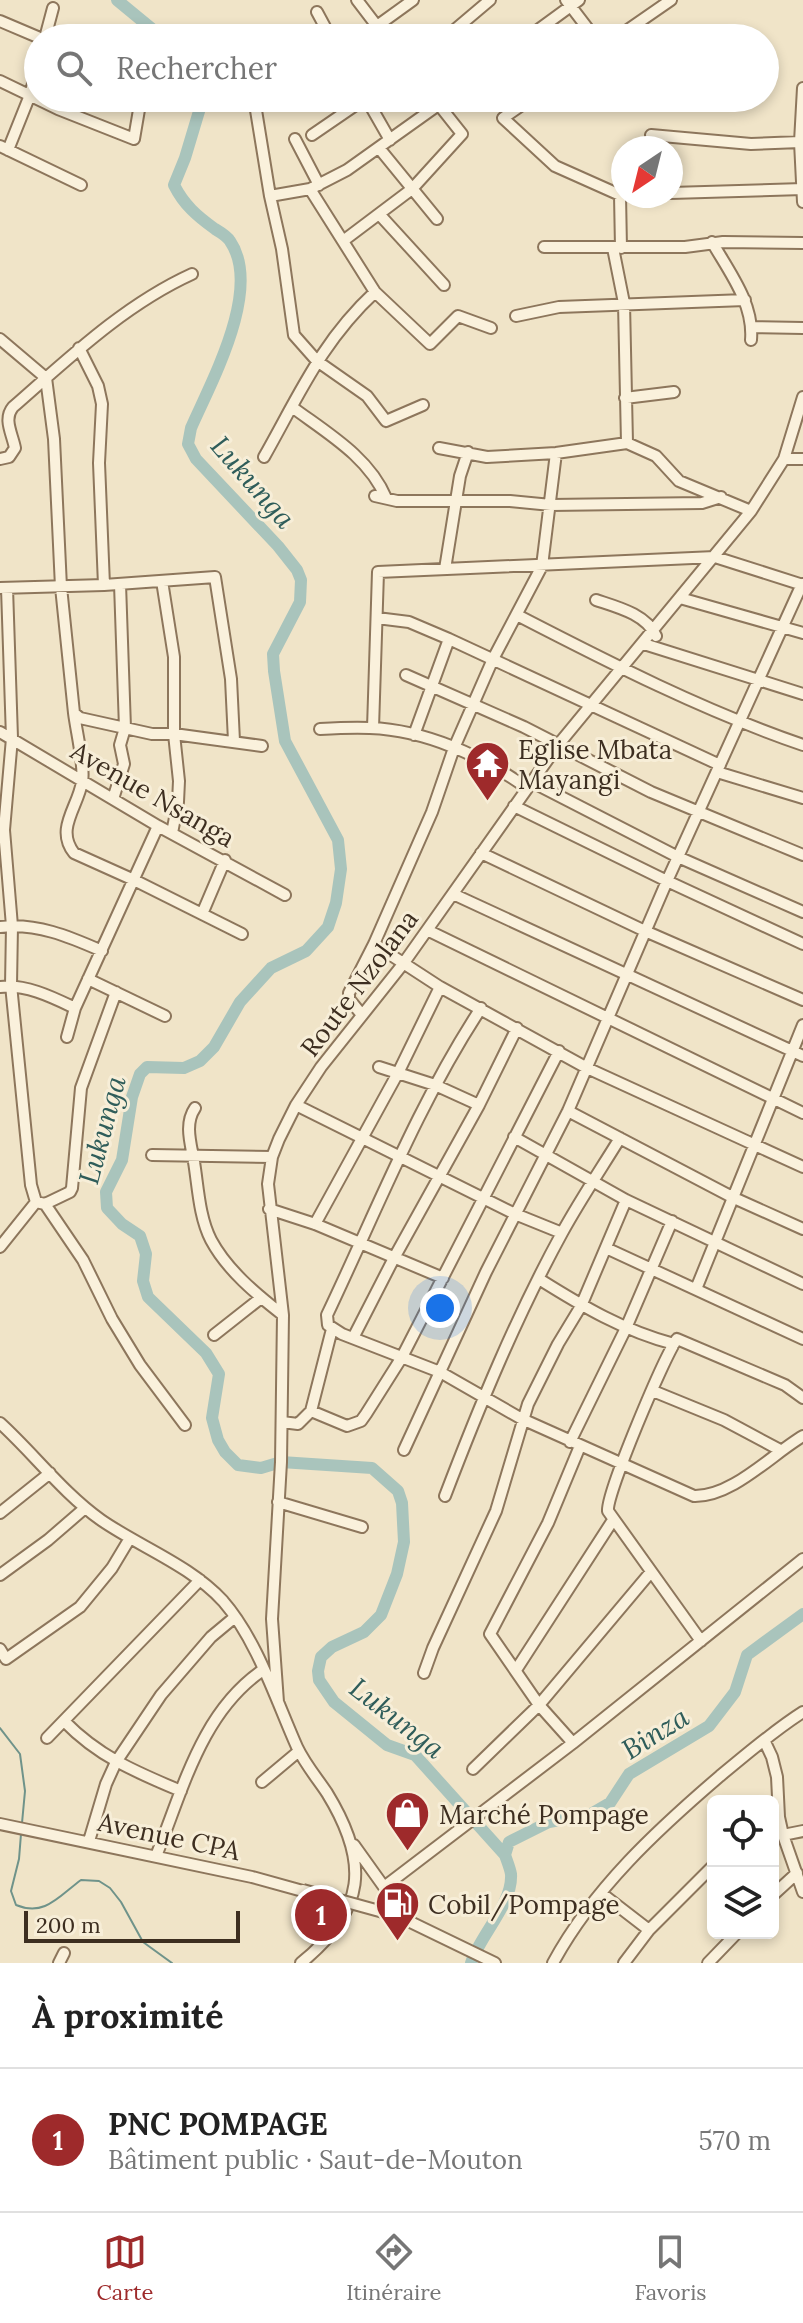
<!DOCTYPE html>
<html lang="fr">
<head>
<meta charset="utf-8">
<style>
	:root { --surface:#fff; --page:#f6f6f6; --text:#222; --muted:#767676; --line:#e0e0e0; --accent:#9e2a2b }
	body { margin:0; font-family:Lora,serif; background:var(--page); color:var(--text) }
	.controls { position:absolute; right:24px; bottom:24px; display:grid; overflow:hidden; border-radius:12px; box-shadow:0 4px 12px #0003 }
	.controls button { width:72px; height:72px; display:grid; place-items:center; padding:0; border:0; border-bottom:2px solid var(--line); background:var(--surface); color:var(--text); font:40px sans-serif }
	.compass { position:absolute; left:611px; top:136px; width:72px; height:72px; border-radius:50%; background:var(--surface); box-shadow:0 4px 12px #0003; rotate:215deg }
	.scale { position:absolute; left:24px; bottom:20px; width:216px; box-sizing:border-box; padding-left:8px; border:4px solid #3d2e20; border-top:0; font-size:22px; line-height:28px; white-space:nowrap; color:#3d2e20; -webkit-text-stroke:6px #f7eed8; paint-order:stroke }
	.you { position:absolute; left:440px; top:1308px; width:28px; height:28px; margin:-20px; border:6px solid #fff; border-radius:50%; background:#1a73e8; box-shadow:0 0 0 12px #1a73e833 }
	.badge { display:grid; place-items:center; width:52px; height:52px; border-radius:50%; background:var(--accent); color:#fff; font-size:26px; font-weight:700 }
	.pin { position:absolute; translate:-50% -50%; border:4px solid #fff; box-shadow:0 2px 8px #0006 }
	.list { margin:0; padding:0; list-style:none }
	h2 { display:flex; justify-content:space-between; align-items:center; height:104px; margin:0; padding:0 32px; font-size:34px }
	h2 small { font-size:26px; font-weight:400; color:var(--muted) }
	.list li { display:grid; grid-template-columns:52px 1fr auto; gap:24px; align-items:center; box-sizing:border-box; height:144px; padding:0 32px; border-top:2px solid var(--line) }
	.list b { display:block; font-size:30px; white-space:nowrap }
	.list p { margin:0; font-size:26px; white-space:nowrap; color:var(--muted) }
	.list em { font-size:26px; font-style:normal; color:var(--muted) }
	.icon { flex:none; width:44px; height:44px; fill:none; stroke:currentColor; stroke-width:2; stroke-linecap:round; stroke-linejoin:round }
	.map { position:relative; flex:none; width:803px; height:1963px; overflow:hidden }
	.search { position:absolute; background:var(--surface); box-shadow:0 4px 12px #0003; left:24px; right:24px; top:24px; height:88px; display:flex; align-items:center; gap:20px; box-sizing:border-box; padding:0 28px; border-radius:44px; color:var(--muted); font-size:30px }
	.sheet { height:248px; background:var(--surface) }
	nav { display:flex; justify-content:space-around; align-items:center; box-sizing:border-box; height:112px; border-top:2px solid var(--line); background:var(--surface); font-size:22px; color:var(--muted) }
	nav a { display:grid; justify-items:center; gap:4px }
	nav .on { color:var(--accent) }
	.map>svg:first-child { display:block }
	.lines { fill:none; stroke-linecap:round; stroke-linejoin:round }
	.stream { stroke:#6f938a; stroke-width:2 }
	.river { stroke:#a9c4bc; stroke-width:12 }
	.minor-casing { stroke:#8d765c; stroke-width:14 }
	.minor { stroke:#faf1dc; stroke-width:10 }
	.minor-bridge-casing { stroke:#8d765c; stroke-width:14; stroke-linecap:butt }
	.minor-bridge { stroke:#faf1dc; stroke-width:10 }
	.labels { text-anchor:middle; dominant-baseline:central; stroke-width:6; stroke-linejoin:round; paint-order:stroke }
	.poi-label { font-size:26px; fill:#3d2e20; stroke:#f7eed8; text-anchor:start }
	.street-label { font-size:26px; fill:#3d2e20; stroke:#f7eed8 }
	.water-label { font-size:28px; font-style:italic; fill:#2f5d5a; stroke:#f7eed8 }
</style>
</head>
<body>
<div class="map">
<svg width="803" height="1963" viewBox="0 0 803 1963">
	<rect width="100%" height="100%" fill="#f0e4c8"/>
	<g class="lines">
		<!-- stream -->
		<path class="stream" d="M0,1728L20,1754L25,1791L22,1823
			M21,1834L19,1859L11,1891L16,1905C45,1917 59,1896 81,1880L99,1881L110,1888L121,1902L143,1942L172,1963"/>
		<!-- river -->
		<path class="river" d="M117,0L163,38
			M203,98L185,158L174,185C184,205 197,216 215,229C220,232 227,236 230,241C263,289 211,382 191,428L188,444L196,459L278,546L297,570L301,580L300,602L273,654L274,671L285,741L338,840L341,869L336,903L328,927L306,951L271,968L240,1002L214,1047L200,1061L184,1068L147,1067L140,1074L132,1097L122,1160L106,1192L107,1208L122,1224L140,1236L146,1254L143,1281L148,1297L206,1353L219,1374L212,1418L218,1440L225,1452L238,1465L261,1468L281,1462L372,1468L398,1491L402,1503L404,1542L397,1574L381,1615L364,1632L332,1647L321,1657L318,1671L319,1680L334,1702L387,1745L415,1755L505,1855C507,1861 510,1868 511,1874C513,1904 480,1935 471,1963
			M505,1855L509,1842L549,1822L591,1814L610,1803L629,1774L709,1726L735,1692L747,1655L803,1614"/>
		<defs>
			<path id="minor" d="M357,0L386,38
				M566,0L595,38
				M317,12L331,38
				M0,21L40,38
				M377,26L413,0
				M45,38L53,8
				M445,38L490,0
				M527,38L579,0
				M616,38L671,0
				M0,81L58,109L134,139L141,98
				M803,88L800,142L803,202
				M254,98L270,196L282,249L294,335L317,361L367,396L386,421L423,405
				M366,98L390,140
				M532,98L503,118L555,166L620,195L621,248
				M312,135L366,98
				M651,135L751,144L800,142
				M295,139L319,185
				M0,146L81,185
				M379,148L437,219
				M8,150L30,95L38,65
				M310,189L375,292L430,344L458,316L491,328
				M671,193L803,189
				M270,196L310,189L347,170L448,98
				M379,214L444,285
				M343,241L412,189L462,134L439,105
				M712,242C730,273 754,304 751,340
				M544,247H685L723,242L803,243
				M613,248L624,303L627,443
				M516,316L559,307L745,300
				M752,327L803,328
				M0,339L46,378L54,439L61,587L74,713L80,718L152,734H174L262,746
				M79,348L98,386L102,404L99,463L104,585
				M625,398L674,392
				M292,407C327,433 369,457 386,498
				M439,448L487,457L556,453L627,443L656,456L679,481L751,511
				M264,457C299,395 322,341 375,292
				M0,459L9,457L15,448C12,433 3,419 13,407C69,358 124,305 192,274
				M784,459H803
				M375,496L397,501H510L551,505L702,503L721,497
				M445,569L460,476L468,452
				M162,581L174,657V734L179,781L178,802L172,833
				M0,588L104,585L215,577L231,679L234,741
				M7,588L12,738L4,830L12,926L11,985L31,1185L36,1202L45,1204L83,1260L112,1319L140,1365L185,1425
				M680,598L803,633
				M596,600C617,607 646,614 656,636
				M517,615C610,663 704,711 803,745
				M377,618L409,622L449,639L720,765
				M644,644L803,694
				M406,675L524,727L651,792L803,855
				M74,713C76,730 85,767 82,782C78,807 55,829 74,853L134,880L242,934
				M373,728L378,572L715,557L803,585
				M320,729C337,728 354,727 370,728C426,730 482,756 527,788
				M0,732L158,826L285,895
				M414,735L449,639
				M717,772L803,798
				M532,782L678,857L803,912
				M113,799L124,764L120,745L125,728L120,584
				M514,806L667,881L803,944
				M481,853L645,931L803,1000
				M453,894L803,1056
				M202,914L225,860
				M0,927C37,923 68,936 102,951
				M427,930L803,1113
				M374,944L440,987L587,1068L803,1167
				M88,979L165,1016
				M0,987C26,984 52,997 75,1008
				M481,1008C418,1104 376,1212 327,1315L328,1325L342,1334L440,1372L522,1419L694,1496C732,1497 771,1455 803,1436
				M362,1015L349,999V993L374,944L432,812L454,748L493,659L542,566L556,453
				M67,1037L75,1008L158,826
				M379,1067L435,1085L479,1105
				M296,1105L515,1214L562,1233
				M195,1108C184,1124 191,1144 194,1162C198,1186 199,1217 211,1240C227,1270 256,1294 283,1315
				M568,1111L734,1198L803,1229
				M514,1137L626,1200L803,1284
				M152,1155L272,1157
				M45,1204L70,1192L72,1188L81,1088L116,992
				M269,1209L315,1224L443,1278
				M315,1224L399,1071L440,987
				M0,1247L36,1202
				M606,1248L803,1339
				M539,1279C582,1306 624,1331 674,1344
				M696,1289L803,1025
				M214,1335L261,1298
				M353,1338L394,1258L479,1105L517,1028
				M653,1391L724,1420L780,1450
				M311,1411L347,1426L361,1421L366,1414L402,1357L559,1051
				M282,1422L298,1424L311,1411L332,1329
				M0,1423C34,1454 63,1493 101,1520C140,1547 190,1565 223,1601C257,1640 276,1700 297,1747C305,1764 317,1778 327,1793C370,1863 366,1910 301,1963
				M570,1442L626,1328L672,1221
				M404,1450L486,1272L568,1111L667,881L802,584
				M445,1496C479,1407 516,1317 562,1233C580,1200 601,1169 620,1138
				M278,1502L362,1527
				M0,1513L50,1473
				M0,1575L48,1540L85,1508
				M701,1641L608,1511C606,1494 664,1357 677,1339L785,1385L803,1398
				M0,1649L6,1659L80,1607L112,1568L130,1538
				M516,1670L613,1520
				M424,1673L433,1648L496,1511L528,1404L558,1344L581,1306L626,1200
				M278,1702L272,1619L281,1462L283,1315L268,1184L272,1157L279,1139L296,1105L321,1067L403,964L558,745L751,511L784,459L803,397
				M64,1721C99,1757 136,1772 181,1791
				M47,1738L200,1580
				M764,1740L772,1757L777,1777L779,1817L783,1835L803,1892
				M573,1743L539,1705L490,1634L548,1523L580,1446
				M473,1769L539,1705L650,1573
				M262,1782L299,1751
				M0,1824L252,1877L310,1893
				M783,1835L803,1831
				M89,1841L106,1784L116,1762L161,1695L211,1637L235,1617
				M354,1845L384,1887L400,1917
				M156,1856C183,1790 201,1712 263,1670
				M384,1887L573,1743L803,1559
				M601,1893L649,1930
				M773,1895L797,1873
				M377,1909L400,1917L495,1963
				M59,1963L64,1953
				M553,1963C593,1889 657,1830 720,1776C747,1754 773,1731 803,1712
				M624,1963L649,1930L713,1866
				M708,1963L737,1933"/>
		</defs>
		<!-- minor casing -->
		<use href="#minor" class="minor-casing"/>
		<!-- minor -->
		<use href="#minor" class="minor"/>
		<defs>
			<path id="minor-bridge" d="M303,1890L383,1912"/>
		</defs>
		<!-- minor-bridge casing -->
		<use href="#minor-bridge" class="minor-bridge-casing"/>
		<!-- minor-bridge -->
		<use href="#minor-bridge" class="minor-bridge"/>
	</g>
	<!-- icons -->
	<defs>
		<symbol id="temple-pin" viewBox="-11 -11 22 30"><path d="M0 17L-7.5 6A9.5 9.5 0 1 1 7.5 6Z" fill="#9e2a2b" stroke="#f7eed8"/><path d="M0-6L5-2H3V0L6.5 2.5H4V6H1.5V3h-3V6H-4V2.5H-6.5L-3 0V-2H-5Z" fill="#fff"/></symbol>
		<symbol id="shop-pin" viewBox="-11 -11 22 30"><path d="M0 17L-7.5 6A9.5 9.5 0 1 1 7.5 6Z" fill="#9e2a2b" stroke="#f7eed8"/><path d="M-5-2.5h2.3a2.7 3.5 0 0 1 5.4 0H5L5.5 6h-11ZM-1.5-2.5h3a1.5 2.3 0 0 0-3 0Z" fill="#fff"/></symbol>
		<symbol id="fuel-pin" viewBox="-11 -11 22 30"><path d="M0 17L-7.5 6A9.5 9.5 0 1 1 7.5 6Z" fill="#9e2a2b" stroke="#f7eed8"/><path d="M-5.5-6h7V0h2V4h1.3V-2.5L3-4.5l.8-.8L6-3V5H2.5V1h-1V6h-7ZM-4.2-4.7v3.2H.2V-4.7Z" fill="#fff"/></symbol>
	</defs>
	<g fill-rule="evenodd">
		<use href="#temple-pin" x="462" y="738" width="51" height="69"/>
		<use href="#shop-pin" x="382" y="1788" width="51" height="69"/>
		<use href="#fuel-pin" x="372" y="1878" width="51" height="69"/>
	</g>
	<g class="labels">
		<!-- poi labels -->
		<g class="poi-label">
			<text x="518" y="749">Eglise Mbata<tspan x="518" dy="30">Mayangi</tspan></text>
			<text x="439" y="1814">Marché Pompage</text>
			<text x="428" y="1904">Cobil/Pompage</text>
		</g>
		<!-- street labels -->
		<g class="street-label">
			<text transform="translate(153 794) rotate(30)">Avenue Nsanga</text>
			<text transform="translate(359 983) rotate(-53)">Route Nzolana</text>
			<text transform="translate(169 1836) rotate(12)">Avenue CPA</text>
		</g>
		<!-- water labels -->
		<g class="water-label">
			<text transform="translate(253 482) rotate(49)">Lukunga</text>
			<text transform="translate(102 1130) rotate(-75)">Lukunga</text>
			<text transform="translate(397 1718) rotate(38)">Lukunga</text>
			<text transform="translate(655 1733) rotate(-32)">Binza</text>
		</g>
	</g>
</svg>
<div class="controls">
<button><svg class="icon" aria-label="locate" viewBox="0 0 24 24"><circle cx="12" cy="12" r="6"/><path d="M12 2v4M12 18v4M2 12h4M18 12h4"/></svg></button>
<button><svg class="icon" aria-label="layers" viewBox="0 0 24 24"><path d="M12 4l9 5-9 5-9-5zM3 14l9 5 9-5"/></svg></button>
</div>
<svg class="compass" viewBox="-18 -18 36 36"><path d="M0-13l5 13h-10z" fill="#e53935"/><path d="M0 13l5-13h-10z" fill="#767676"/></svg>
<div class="scale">200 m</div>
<div class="you"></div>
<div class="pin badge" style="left:321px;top:1915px">1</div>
<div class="search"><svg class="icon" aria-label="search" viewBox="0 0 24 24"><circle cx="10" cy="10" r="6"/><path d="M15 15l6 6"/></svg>Rechercher</div>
</div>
<section class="sheet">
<h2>À proximité<small></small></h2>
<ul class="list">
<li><span class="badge">1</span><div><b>PNC POMPAGE</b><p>Bâtiment public · Saut-de-Mouton</p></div><em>570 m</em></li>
</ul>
</section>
<nav>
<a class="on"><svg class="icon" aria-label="map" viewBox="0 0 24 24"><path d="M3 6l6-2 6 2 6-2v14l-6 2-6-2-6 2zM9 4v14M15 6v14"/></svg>Carte</a>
<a><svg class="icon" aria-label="directions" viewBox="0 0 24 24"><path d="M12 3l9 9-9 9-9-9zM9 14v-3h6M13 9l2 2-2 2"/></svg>Itinéraire</a>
<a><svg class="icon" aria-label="saved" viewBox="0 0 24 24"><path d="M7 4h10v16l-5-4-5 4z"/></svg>Favoris</a>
</nav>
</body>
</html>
